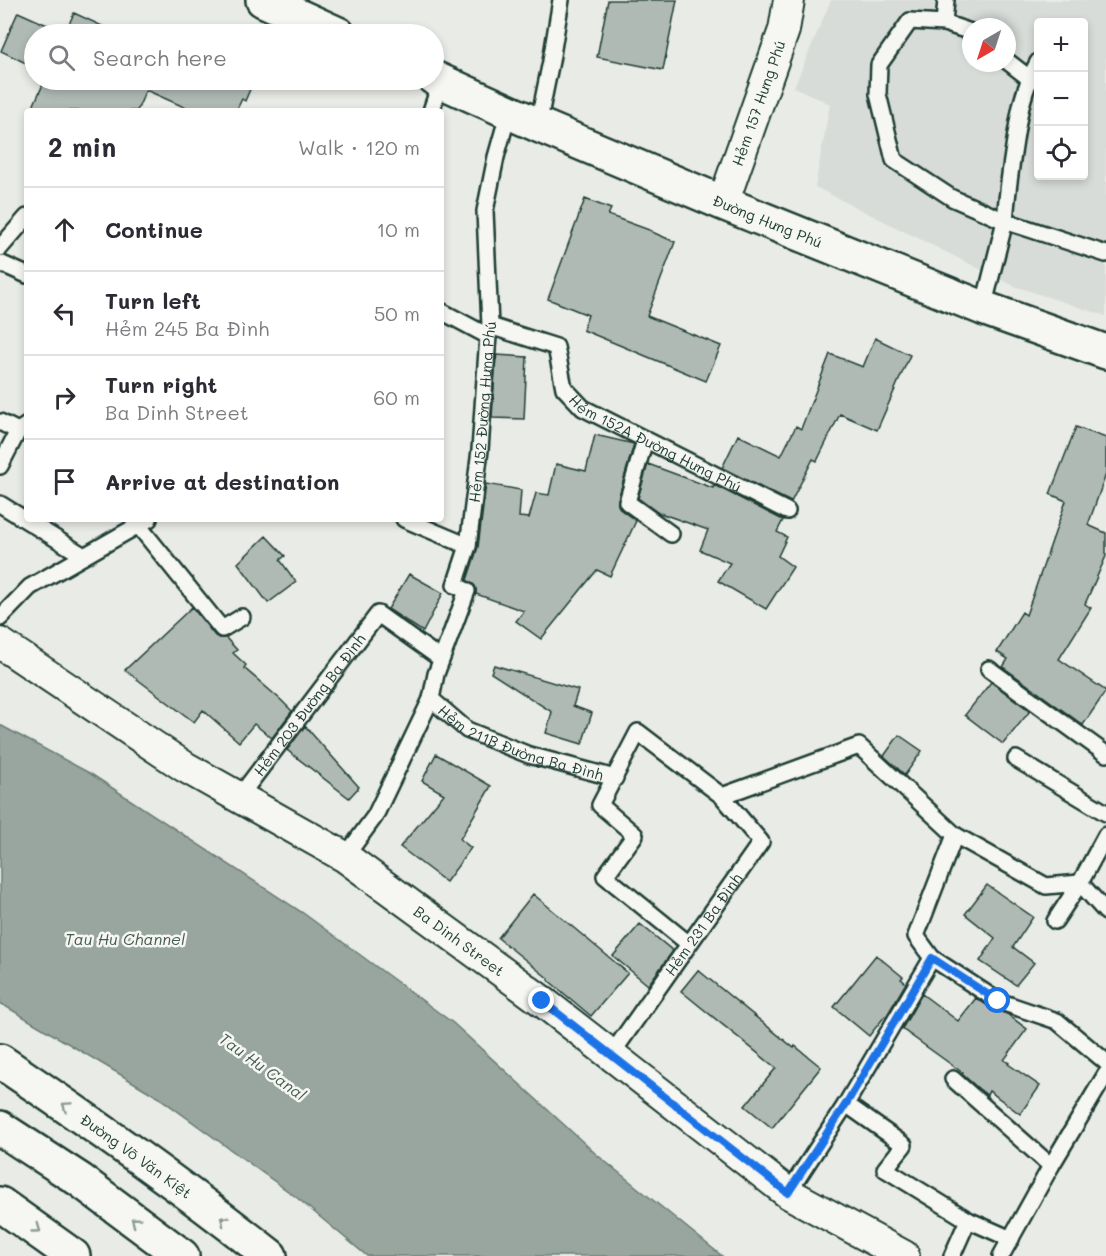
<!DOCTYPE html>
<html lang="en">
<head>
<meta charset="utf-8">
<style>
	:root { --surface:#fff; --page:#f7f7f7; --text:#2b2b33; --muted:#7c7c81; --line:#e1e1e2 }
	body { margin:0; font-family:Mali,sans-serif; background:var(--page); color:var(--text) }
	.controls { position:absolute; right:18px; top:18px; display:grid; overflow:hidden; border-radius:6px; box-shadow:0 3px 9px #0003 }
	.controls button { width:54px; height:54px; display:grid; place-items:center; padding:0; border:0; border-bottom:2px solid var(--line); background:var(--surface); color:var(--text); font:30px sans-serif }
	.compass { position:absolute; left:962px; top:18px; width:54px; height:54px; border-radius:50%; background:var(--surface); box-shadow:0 3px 9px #0003; rotate:219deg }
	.stop { position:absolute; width:18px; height:18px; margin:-14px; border:4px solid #1a73e8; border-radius:50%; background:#fff }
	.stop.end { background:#1a73e8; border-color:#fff; box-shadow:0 2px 6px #0008 }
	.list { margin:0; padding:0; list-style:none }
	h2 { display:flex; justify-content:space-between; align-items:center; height:78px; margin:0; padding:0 24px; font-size:26px }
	h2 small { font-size:20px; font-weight:400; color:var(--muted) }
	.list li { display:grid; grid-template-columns:39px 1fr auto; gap:18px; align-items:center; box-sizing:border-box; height:84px; padding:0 24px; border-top:2px solid var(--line) }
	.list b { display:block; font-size:22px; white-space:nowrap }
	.list p { margin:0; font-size:20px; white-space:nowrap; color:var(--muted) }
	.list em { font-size:20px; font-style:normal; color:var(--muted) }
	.icon { flex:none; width:33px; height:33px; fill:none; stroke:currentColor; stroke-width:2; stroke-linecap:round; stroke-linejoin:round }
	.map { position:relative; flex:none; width:1106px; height:1256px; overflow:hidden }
	.search { position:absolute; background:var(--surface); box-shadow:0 3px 9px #0003; left:24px; top:24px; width:420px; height:66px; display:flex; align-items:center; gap:15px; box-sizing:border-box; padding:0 21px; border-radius:33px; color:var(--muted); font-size:22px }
	.panel { position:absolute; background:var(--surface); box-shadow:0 3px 9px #0003; left:24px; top:108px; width:420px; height:414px; border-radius:6px }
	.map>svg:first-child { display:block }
	.built { fill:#d8dcd8; fill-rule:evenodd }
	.water { fill:#99a6a0; stroke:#687c75; stroke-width:1.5 }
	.building { fill:#b0bab5; stroke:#1f3d34; stroke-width:1.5 }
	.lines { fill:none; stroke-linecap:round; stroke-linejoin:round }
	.lane-casing { stroke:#1f3d34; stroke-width:20 }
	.street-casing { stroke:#1f3d34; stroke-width:34 }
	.secondary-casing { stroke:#1f3d34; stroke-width:38 }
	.highway-casing { stroke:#1f3d34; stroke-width:38 }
	.lane { stroke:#f6f6f2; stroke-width:15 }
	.street { stroke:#f6f6f2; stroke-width:30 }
	.secondary { stroke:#f6f6f2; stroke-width:33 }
	.highway { stroke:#f6f6f2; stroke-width:33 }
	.oneway { stroke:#8a9a93 }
	.route { stroke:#1a73e8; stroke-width:8 }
	.labels { text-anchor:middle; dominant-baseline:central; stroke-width:5; stroke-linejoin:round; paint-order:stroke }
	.street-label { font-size:15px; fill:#1f3d34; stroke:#f6f6f2 }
	.water-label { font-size:16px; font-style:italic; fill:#445c54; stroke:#f6f6f2 }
</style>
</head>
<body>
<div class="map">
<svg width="1106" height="1256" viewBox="0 0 1106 1256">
	<rect width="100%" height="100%" fill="#e9ebe7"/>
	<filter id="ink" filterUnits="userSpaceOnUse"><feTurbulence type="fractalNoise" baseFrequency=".0167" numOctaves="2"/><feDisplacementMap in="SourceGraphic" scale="12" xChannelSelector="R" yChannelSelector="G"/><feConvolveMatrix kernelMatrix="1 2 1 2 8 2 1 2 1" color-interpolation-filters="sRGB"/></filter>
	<g filter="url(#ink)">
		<!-- built -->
		<path class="built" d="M831,0H1106V316L1014,286L815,187L830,104L794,87ZM1038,22H1084V176H1038ZM971,27H1007V63H971Z"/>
		<!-- water -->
		<path class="water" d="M0,725L91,774L303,913L453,1023L596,1154L722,1256H367L296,1197L158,1097L0,1003Z"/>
		<!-- building -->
		<path class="building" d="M608,0H677L663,70L597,57Z
			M18,12L65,33L74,13L113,31L111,34H34V67L1,51Z
			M45,80H254L245,101L242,99L236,111H193L146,90L137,111H31Z
			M585,199L611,209L608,215L652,231V232L675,242L647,316L721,346L706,381L583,330L588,315L548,299Z
			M875,338L910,355L877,430L840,414L817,461L813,459L791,502L722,468L738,435L781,456L796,426L801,429L830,354L863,367Z
			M496,355L527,357L524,419L492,418Z
			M1076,427L1106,438V474L1088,525L1106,533V556L1085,604L1091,608L1059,659L1106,691L1083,725L1003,667L1008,659L997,652L1022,612L1026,615L1066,501L1050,494Z
			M595,435L634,444L618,499V504L621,510L636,521L610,576L597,570L541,639L516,621L524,611L476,594L475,586L467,580L478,547L486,484L521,490L519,517L529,518L536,493L549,495L556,464L586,471Z
			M648,464L713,488L714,485L783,520L777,532L787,537L778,556L793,567L766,609L718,581L730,563L700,550L708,530L657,512L638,498Z
			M266,536L285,556L280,560L296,582L268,603L238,563Z
			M409,574L443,593L423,632L388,609Z
			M192,607L215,636L219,638H226L237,650L233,653L246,665L244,668L281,700L292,711L272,738L254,724L239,742L203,710L194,722L125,670Z
			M494,665L578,690L573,706L592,713L582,744L546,733L552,712L491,673Z
			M991,682L1030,711L1003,744L965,715Z
			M305,726L359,787L349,798L287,750Z
			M899,735L922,751L905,775L884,756Z
			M436,754L491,786L460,839L471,848L446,882L400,847L444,794L422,781Z
			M987,885L1033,917L1013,947L1034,963L1016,985L980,961L995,938L965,914Z
			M533,894L628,973L591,1016L548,980L549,979L498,938Z
			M640,924L673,951L648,985L613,956Z
			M876,955L903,977L901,979L906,983L886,1017L885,1016L869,1036L834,1007Z
			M698,970L794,1048L795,1046L821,1067L772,1128L745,1106L776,1068L681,991Z
			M922,994L958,1021L976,998L993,1009L1007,1014L1027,1029L1004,1060L1009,1063L1008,1064L1040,1086L1020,1114L989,1091L987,1095L979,1089L962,1074L963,1073L902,1029Z"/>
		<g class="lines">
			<defs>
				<g id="lane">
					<path d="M944,23L946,0"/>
					<path d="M971,32L944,23L910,21L879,65L878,94L894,160L952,198L1005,221L983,308"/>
					<path d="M1007,61L1029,78"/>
					<path d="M1038,62C1022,91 1019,114 1014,147C1010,172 1007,196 1005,221L1106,254"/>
					<path d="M431,111L441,81"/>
					<path d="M538,125L551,61L561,0"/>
					<path d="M0,248L27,217"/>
					<path d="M0,263L27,275"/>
					<path d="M441,311L488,336"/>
					<path id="s1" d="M490,326L556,347L564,388L583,408L787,511"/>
					<path d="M0,422L18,431L27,425"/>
					<path d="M645,440L627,502L671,534"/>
					<path d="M0,466L18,431"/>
					<path d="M0,504L84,556"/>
					<path d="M404,519L468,546"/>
					<path d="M138,525L222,629L242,617"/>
					<path d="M0,618L30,587L149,519"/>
					<path d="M989,669L1106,754"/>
					<path id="s2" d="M431,699L467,730L529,755L615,778"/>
					<path d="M1016,759L1106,813"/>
					<path d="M722,796L859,746L955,835"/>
					<path id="s3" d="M239,797L378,614L441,659"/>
					<path id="s4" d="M345,857L375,816L431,699L436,674L467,591L455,585L468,546L480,450L488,336L490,326L485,211L496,157L509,111"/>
					<path d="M1055,921L1080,883L1106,835"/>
					<path d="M932,958L998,1001L1057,1021L1106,1062"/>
					<path id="s5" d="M611,1055L761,842L722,796L638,732L600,805L635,835L605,876L689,944"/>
					<path d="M953,1079L1051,1166"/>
					<path d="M846,1104L904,1145L885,1169L968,1220"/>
					<path d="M788,1193L846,1104L932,958L916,936L955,835L1046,886L1080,883L1106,912"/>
					<path d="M952,1256L968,1220L1011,1239"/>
					<path d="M1001,1256L1051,1166L1106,1074"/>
				</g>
				<g id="street">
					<path id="s6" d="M723,203L784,30L789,0"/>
					<path id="s7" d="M0,643L185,767L345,857L542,1001L788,1193L904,1256"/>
				</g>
				<g id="secondary">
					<path d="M263,0L338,34"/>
					<path id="s8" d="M434,78L538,125L723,203L983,308L1106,352"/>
				</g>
				<g id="highway">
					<path id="s9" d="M0,1061C92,1123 183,1187 270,1256"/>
					<path d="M0,1128L80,1180L182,1256"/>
					<path d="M0,1204L73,1256"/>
				</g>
			</defs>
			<!-- lane casing -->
			<use href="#lane" class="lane-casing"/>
			<!-- street casing -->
			<use href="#street" class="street-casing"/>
			<!-- secondary casing -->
			<use href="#secondary" class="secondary-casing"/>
			<!-- highway casing -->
			<use href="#highway" class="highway-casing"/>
			<!-- lane -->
			<use href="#lane" class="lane"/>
			<!-- street -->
			<use href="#street" class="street"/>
			<!-- secondary -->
			<use href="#secondary" class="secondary"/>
			<!-- highway -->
			<use href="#highway" class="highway"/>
		</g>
		<!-- one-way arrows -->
		<defs><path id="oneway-chevron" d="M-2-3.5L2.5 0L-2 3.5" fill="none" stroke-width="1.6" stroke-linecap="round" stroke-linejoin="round" transform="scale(1.5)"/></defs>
		<g class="oneway">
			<use href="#oneway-chevron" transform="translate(66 1106) rotate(-146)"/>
			<use href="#oneway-chevron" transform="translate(224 1220) rotate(-142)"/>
			<use href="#oneway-chevron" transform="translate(135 1221) rotate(-143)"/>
			<use href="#oneway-chevron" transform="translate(37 1229) rotate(36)"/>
		</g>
	</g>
	<g class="lines" filter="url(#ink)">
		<!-- route -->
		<path class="route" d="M542,1001L788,1193L846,1104L932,958L998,1001"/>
	</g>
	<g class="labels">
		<!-- street labels -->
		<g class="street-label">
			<text stroke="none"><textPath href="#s6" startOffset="106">Hẻm 157 Hưng Phú</textPath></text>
			<text stroke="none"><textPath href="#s8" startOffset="363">Đường Hưng Phú</textPath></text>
			<text stroke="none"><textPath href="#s4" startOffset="484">Hẻm 152 Đường Hưng Phú</textPath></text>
			<text stroke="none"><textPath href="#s1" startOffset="219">Hẻm 152A Đường Hưng Phú</textPath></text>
			<text stroke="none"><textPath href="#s3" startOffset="116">Hẻm 203 Đường Ba Đình</textPath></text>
			<text stroke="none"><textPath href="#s2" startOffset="102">Hẻm 211B Đường Ba Đình</textPath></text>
			<text stroke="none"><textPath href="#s5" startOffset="160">Hẻm 231 Ba Đình</textPath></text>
			<text stroke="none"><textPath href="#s7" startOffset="548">Ba Dinh Street</textPath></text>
			<text stroke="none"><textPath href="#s9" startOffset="166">Đường Võ Văn Kiệt</textPath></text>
		</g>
		<!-- water labels -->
		<g class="water-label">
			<text x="125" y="938">Tau Hu Channel</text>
			<text transform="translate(263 1066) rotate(36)">Tau Hu Canal</text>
		</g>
	</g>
</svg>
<div class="controls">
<button>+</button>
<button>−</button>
<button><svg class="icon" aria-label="locate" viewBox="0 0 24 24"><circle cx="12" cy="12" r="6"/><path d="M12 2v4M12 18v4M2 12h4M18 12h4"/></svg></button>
</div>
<svg class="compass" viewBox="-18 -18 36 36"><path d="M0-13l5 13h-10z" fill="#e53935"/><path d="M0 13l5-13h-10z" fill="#7c7c81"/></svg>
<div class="stop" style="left:998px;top:1001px"></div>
<div class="stop end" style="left:542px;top:1001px"></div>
<div class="search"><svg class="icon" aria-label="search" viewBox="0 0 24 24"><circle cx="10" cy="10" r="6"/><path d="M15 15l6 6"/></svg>Search here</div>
<section class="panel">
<h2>2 min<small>Walk · 120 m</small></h2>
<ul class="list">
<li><svg class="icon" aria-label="ahead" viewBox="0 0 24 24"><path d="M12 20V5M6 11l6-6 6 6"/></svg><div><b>Continue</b></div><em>10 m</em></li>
<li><svg class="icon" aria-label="left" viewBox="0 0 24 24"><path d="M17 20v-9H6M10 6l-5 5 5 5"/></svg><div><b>Turn left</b><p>Hẻm 245 Ba Đình</p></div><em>50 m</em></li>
<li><svg class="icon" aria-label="right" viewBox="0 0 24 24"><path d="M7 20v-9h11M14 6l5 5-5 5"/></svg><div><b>Turn right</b><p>Ba Dinh Street</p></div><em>60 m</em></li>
<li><svg class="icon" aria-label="arrive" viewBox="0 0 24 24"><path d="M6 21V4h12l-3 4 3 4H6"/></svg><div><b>Arrive at destination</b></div></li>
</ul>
</section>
</div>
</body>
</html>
